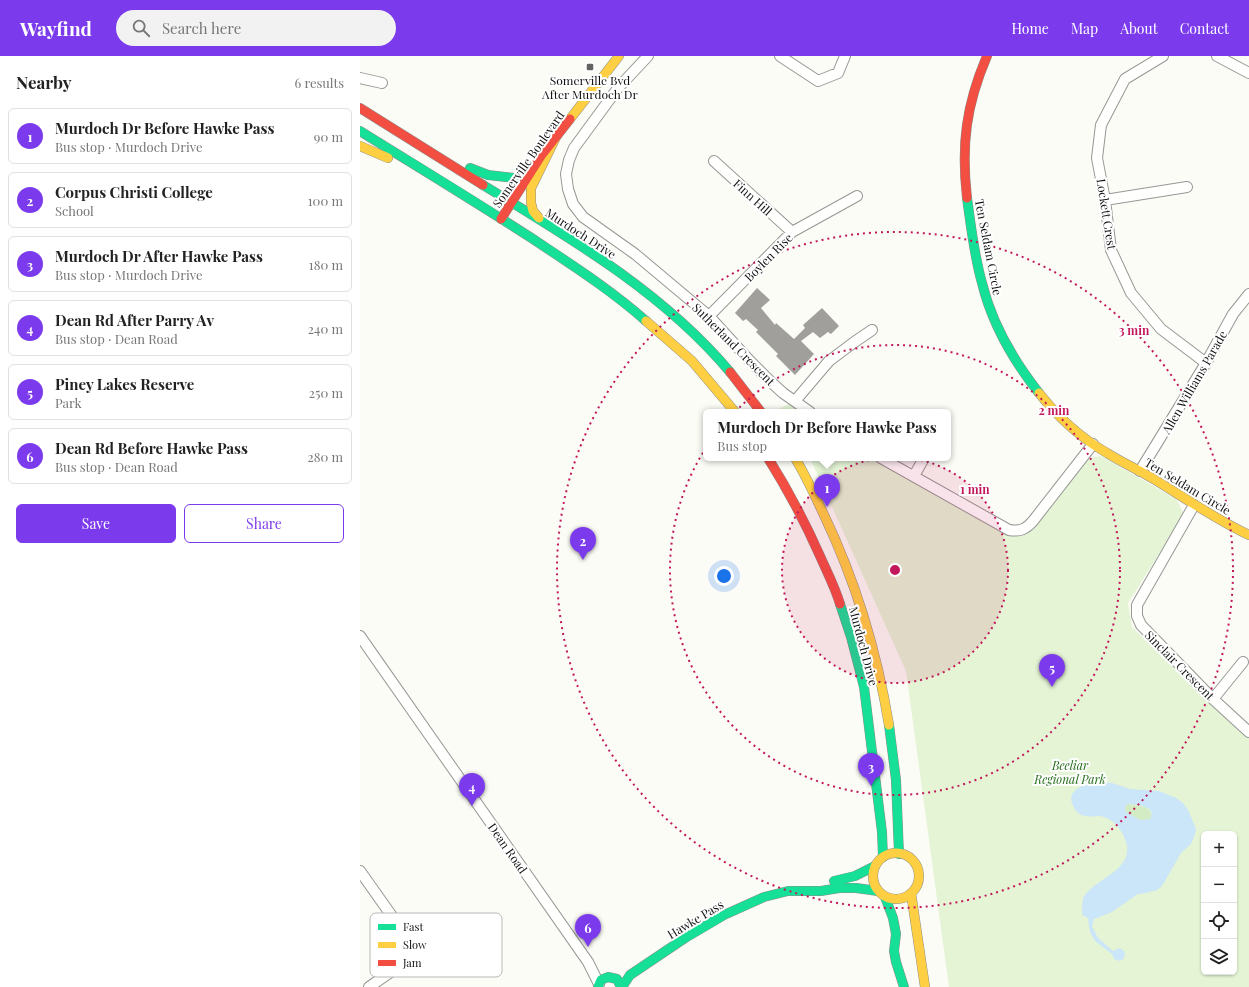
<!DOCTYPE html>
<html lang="en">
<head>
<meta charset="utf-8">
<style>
	:root { --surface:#fff; --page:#f2f2f2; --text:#222; --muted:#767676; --line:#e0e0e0; --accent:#7c3aed }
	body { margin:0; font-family:"Playfair Display",serif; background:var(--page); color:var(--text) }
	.controls { position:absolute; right:12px; bottom:12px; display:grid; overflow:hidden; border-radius:6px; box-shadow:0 1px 3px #0004 }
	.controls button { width:36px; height:36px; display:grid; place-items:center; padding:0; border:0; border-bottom:1px solid var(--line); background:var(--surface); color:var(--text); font:20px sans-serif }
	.you { position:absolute; left:364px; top:520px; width:14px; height:14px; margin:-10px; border:3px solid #fff; border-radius:50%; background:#1a73e8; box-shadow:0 0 0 6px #1a73e833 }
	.badge { display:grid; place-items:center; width:26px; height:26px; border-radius:50%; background:var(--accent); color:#fff; font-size:13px; font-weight:700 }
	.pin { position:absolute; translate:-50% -33px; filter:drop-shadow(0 1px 2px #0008) }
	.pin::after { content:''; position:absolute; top:21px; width:14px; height:12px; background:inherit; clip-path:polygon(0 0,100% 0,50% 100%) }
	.popup { position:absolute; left:343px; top:353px; width:248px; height:52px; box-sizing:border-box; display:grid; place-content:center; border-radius:6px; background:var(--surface); filter:drop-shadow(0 1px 3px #0005); font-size:13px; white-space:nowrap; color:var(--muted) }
	.popup b { font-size:15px; color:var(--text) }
	.popup::after { content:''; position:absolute; left:50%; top:100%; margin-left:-8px; border:8px solid transparent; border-top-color:var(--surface) }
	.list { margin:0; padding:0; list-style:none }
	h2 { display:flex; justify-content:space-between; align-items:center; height:52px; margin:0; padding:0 16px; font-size:17px }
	h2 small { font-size:13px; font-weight:400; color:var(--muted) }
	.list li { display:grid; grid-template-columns:26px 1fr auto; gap:12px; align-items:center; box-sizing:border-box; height:56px; margin:0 8px 8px; padding:0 8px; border:1px solid var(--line); border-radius:6px }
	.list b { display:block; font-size:15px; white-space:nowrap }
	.list p { margin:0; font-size:13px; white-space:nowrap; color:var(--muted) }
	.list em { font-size:13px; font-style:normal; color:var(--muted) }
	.actions { display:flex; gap:8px; padding:12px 16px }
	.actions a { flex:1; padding:9px 0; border:1px solid var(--accent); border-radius:6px; text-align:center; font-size:14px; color:var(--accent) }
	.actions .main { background:var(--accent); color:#fff }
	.icon { flex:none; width:22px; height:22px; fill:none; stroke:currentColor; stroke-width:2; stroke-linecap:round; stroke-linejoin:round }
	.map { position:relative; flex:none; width:889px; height:931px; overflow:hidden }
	header { display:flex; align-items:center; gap:24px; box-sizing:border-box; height:56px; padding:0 20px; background:var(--accent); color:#fff }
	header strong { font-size:19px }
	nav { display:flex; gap:22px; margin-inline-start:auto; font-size:14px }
	.search { width:280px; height:36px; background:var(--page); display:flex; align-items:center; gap:10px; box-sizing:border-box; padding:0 14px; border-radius:22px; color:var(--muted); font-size:15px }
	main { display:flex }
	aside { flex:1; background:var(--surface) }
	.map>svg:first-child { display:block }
	.green { fill:#e4f4d5; fill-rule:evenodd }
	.forest { fill:#d4ecc3 }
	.water { fill:#cbe5f9; fill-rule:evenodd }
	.building { fill:#a09f9c }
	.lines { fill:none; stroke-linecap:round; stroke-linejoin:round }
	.street-casing { stroke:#979795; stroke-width:12 }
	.fast-casing { stroke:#8d8d8b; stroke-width:10 }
	.slow-casing { stroke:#8d8d8b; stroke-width:10 }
	.jam-casing { stroke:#8d8d8b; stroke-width:10 }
	.street { stroke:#fffffe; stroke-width:10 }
	.fast { stroke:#16e098; stroke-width:9 }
	.slow { stroke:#ffcf43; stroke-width:9 }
	.jam { stroke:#f24e42; stroke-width:9 }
	.ring { fill:none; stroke:#c2185b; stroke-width:2; stroke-dasharray:2 4 }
	.poi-dot { fill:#636362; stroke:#fff; stroke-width:1.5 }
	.labels { text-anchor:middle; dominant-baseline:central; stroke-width:4; stroke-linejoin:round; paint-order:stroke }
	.poi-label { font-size:12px; fill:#111; stroke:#fff }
	.street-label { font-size:12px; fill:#111; stroke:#fff }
	.park-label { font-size:12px; font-style:italic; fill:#266e1b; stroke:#fff }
	.key { fill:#fff; stroke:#b8b8b8; stroke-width:1 }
	.key-label { font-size:11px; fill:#111 }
	.centre { fill:#c2185b; stroke:#fff; stroke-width:2 }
	.ring-label { font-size:12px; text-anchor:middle; font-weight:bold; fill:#c2185b; stroke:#fff; stroke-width:4; stroke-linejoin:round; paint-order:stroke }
</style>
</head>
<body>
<header>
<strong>Wayfind</strong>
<div class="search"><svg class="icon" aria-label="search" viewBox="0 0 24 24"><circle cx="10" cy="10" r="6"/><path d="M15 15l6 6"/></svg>Search here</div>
<nav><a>Home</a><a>Map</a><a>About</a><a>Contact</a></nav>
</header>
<main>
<aside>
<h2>Nearby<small>6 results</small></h2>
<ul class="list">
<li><span class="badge">1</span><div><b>Murdoch Dr Before Hawke Pass</b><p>Bus stop · Murdoch Drive</p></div><em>90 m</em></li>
<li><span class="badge">2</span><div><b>Corpus Christi College</b><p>School</p></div><em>100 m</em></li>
<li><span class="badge">3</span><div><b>Murdoch Dr After Hawke Pass</b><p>Bus stop · Murdoch Drive</p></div><em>180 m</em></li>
<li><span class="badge">4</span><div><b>Dean Rd After Parry Av</b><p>Bus stop · Dean Road</p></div><em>240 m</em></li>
<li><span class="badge">5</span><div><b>Piney Lakes Reserve</b><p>Park</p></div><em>250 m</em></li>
<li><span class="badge">6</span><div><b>Dean Rd Before Hawke Pass</b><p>Bus stop · Dean Road</p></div><em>280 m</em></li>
</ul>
<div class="actions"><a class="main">Save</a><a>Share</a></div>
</aside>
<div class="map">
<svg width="889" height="931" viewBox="0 0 889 931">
	<rect width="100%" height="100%" fill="#fcfcf7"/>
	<!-- green -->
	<path class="green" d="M431,347L443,356L414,355Z
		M741,400L816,443L823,456L821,463L768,547L772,571L889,682V931H589L546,615L450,402H511L552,423L646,477C658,481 661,482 672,474L726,404L734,401ZM844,778H874V916H844Z"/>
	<!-- forest -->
	<path class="forest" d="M767,748C778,749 788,748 792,760L790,763L780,764L766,756L765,752Z"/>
	<!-- water -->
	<path class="water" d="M740,726L752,727L770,733L799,735L816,742L823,747L828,754L836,773L835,778L831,788L821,797L802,830L797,834L786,837L778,838L750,857L734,863L732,870L738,882L753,895L760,892L765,896L764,902L760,905L754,903L752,898L735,885L731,878L729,871L728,862L722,859C722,854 722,848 723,843C731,823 775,816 766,786C763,774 752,761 739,760C732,760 725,762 718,757C716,755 713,750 712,747C707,732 729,727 740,726ZM767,748C775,748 798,750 790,763L780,764L766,756L765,752Z"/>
	<!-- building -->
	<path class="building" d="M397,232L410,244L401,252L415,269L416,267L434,283L445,272L443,269L462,252L479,270L471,278L468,276L460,282L453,276L441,285L454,298L435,319L416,300L418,298L396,276L398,274L386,263L383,265L375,257Z"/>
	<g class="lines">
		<defs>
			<path id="street" d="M288,0L258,32L214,92L209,104L206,118L208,133L213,148L223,161L275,198L349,260L390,305L411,326L423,337L450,356
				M420,0L458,25L478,17L485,0
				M803,0L765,23L741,69L737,102L745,144L751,194L771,237L801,273L846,307
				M857,0L889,17
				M0,22L22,27
				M354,105L432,176
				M745,144L827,131
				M349,260L432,176L497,140
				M435,345L469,305L493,287L512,274
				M521,402L649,474C660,476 666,473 673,465L733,388
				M780,415L846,307L873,258L889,238
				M554,420L564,402
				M834,449L777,549V560L781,569L853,643L889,676
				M0,580L228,906L239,928
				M853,643L883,606
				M0,815L51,887L53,896L48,904L9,931
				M53,896H73"/>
			<path id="fast" d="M0,75C58,111 116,146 173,183C212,209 251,234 286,265
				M110,112L128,119L154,122
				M123,129C210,182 303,236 370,316
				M607,142C611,170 614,199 622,227C632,268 653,304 679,337
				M480,548L491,581L504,631L522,776L523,801
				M529,669L536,724L539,798
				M474,825L495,820L515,810
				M525,841L533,862L536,878L534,895L536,906L544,931
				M238,931L241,924L248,921L257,923L261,931
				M262,931L270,919L325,882L364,859L404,841L428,835H461L479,832H496L518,835"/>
			<path id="slow" d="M210,63L259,0
				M0,90L28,102
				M179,162L173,155L171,147V132L197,79
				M286,265L332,305L375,356
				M679,337C697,360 721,382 747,397C763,407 781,415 797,425C828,444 857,464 889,479
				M435,402C446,420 455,440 464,459C496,526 517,596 529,669
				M513 820a23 23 0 1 1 46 0a23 23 0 1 1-46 0Z
				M551,837L565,931"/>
			<path id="jam" d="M0,52L123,129
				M607,142C601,89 606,49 627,0
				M141,163L181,100L210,63
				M370,316L401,356
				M408,402C428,434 445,466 460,500C467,516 475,531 480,548"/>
		</defs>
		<!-- street casing -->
		<use href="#street" class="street-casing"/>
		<!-- fast casing -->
		<use href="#fast" class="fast-casing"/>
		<!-- slow casing -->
		<use href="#slow" class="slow-casing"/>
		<!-- jam casing -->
		<use href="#jam" class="jam-casing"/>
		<!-- street -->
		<use href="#street" class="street"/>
		<!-- fast -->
		<use href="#fast" class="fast"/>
		<!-- slow -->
		<use href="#slow" class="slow"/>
		<!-- jam -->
		<use href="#jam" class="jam"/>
	</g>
	<!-- distance rings -->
	<circle cx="535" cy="514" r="113" fill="#c2185b" fill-opacity=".12"/>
	<g class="ring">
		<circle cx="535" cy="514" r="113"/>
		<circle cx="535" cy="514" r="225"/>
		<circle cx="535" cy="514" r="338"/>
	</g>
	<!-- markers -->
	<rect class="poi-dot" x="226" y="7" width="8" height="8" rx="2"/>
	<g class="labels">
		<!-- poi labels -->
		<g class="poi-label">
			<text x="230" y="24">Somerville Bvd<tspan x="230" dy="14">After Murdoch Dr</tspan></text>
		</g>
		<!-- street labels -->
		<g class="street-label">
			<text transform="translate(168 103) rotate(-55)">Somerville Boulevard</text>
			<text transform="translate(393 141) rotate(42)">Finn Hill</text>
			<text transform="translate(747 158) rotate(81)">Lockett Crest</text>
			<text transform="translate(221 177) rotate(33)">Murdoch Drive</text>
			<text transform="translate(629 191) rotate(79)">Ten Seldam Circle</text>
			<text transform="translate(408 201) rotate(-45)">Boylen Rise</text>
			<text transform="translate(374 288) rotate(45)">Sutherland Crescent</text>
			<text transform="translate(834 326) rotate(-60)">Allen Williams Parade</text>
			<text transform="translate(828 430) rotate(31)">Ten Seldam Circle</text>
			<text transform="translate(504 590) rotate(75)">Murdoch Drive</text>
			<text transform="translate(820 609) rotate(45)">Sinclair Crescent</text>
			<text transform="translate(148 792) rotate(55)">Dean Road</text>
			<text transform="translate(335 863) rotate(-31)">Hawke Pass</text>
		</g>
		<!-- park labels -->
		<g class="park-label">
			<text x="710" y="709">Beeliar<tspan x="710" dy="14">Regional Park</tspan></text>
		</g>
	</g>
	<!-- legend -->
	<rect x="10" y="857" width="132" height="64" rx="6" class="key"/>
	<rect x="18" y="868" width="18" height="6" fill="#16e098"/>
	<rect x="18" y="886" width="18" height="6" fill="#ffcf43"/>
	<rect x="18" y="904" width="18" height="6" fill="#f24e42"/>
	<g class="key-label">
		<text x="43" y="875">Fast</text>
		<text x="43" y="893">Slow</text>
		<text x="43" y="911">Jam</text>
	</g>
	<circle cx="535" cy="514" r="6" class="centre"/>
	<g class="ring-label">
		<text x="774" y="279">3 min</text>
		<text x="694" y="359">2 min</text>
		<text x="615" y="438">1 min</text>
	</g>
</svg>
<div class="controls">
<button>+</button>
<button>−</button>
<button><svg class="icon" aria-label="locate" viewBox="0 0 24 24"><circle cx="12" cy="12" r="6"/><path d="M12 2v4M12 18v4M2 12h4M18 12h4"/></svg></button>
<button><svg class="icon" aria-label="layers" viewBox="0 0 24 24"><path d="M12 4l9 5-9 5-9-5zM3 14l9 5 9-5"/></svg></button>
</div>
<div class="you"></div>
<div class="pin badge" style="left:467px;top:451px">1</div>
<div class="popup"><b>Murdoch Dr Before Hawke Pass</b>Bus stop</div>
<div class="pin badge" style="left:223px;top:504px">2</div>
<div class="pin badge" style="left:511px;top:730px">3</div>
<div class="pin badge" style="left:112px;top:750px">4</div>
<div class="pin badge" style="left:692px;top:631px">5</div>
<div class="pin badge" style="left:228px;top:891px">6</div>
</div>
</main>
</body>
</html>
